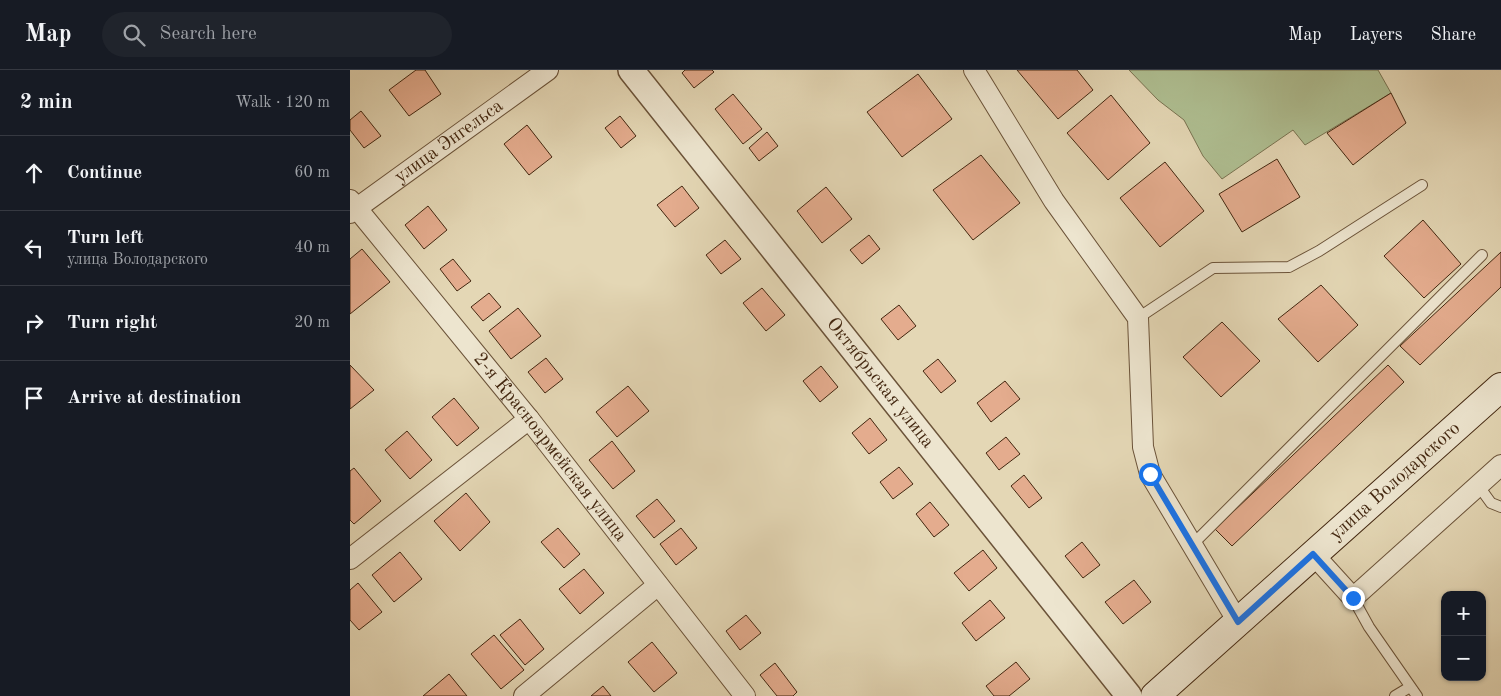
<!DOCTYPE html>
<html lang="en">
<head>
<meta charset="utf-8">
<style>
	:root { --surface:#171b24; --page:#20242c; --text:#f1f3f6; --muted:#9ea1a6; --line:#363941 }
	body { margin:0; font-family:"Old Standard TT",serif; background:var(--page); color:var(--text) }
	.controls { position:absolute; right:15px; bottom:15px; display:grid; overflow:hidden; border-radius:10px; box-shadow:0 1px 4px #0004 }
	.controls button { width:45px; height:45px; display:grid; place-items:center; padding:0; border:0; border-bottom:1px solid var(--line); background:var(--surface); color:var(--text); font:25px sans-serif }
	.stop { position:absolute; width:15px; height:15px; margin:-11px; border:4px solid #1a73e8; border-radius:50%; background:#fff }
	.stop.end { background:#1a73e8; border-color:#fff; box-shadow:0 1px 5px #0008 }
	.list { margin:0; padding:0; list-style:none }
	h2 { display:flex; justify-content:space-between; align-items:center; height:65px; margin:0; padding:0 20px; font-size:21px }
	h2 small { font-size:16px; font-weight:400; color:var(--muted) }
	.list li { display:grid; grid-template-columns:32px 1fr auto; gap:15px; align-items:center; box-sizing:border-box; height:75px; padding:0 20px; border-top:1px solid var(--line) }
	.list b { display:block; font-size:19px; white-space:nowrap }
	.list p { margin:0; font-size:16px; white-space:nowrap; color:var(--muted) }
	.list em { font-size:16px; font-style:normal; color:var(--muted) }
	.icon { flex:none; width:28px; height:28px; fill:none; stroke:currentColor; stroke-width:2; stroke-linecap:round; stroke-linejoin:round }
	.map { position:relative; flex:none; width:1151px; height:626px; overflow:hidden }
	header { display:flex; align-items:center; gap:30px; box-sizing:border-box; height:70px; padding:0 25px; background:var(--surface); border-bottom:1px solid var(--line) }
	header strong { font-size:24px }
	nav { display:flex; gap:28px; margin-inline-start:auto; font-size:18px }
	.search { width:350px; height:45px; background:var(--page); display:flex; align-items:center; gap:12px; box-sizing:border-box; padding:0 18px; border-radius:28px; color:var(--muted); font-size:19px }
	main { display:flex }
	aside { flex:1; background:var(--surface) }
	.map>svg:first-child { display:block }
	.green { fill:#afbf92; stroke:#797351 }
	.building { fill:#e4ac8e; stroke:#432710 }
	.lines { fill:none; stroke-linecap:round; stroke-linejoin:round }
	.service-casing { stroke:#6b5339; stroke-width:12 }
	.minor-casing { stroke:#6b5339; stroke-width:22 }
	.tertiary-casing { stroke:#6b5339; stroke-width:28 }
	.secondary-casing { stroke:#432710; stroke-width:30 }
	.service { stroke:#ede5cf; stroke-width:10 }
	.minor { stroke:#ede5cf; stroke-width:20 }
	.tertiary { stroke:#ede5cf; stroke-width:25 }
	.secondary { stroke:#ede5cf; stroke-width:28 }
	.route { stroke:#1a73e8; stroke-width:6 }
	.labels { text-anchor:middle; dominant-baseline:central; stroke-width:4; stroke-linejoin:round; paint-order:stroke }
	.street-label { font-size:19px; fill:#432710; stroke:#ede5cf }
</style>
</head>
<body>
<header>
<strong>Map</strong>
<div class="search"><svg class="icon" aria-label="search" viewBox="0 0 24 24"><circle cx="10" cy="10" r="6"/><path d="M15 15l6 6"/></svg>Search here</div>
<nav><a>Map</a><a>Layers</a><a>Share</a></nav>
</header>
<main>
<aside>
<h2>2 min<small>Walk · 120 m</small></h2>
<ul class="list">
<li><svg class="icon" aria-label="ahead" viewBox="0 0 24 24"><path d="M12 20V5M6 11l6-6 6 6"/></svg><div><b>Continue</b></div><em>60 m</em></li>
<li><svg class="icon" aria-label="left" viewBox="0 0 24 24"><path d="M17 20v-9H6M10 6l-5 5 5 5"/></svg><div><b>Turn left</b><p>улица Володарского</p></div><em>40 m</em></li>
<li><svg class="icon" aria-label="right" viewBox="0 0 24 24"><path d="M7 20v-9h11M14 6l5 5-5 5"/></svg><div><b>Turn right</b></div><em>20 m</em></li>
<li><svg class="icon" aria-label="arrive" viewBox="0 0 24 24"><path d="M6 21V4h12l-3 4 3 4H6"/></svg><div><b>Arrive at destination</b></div></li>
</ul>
</aside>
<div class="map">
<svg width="1151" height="626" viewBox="0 0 1151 626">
	<rect width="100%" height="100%" fill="#e4d7b5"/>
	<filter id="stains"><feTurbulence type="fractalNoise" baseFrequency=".004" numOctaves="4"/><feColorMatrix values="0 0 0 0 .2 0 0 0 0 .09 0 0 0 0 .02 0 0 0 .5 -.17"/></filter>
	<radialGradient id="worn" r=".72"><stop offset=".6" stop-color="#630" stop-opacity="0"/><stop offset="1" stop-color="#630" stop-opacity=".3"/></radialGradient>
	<!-- green -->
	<path class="green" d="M779,0H1028L1041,23L955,75L943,60L872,109L853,86L834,50L808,30Z"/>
	<!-- building -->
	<path class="building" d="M66,0H75L91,24L59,46L39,20Z
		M335,0H362L364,2L344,18L332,3Z
		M667,0H727L743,20L708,49Z
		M568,4L602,49L552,87L517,42Z
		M1041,23L1056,53L1003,95L977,63Z
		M383,24L412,59L393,74L365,39Z
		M761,25L800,73L758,110L717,63Z
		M11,41L31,66L14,78L0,60V50Z
		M270,46L286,66L271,78L255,58Z
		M177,55L202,87L179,105L154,74Z
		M417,62L428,76L409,91L399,78Z
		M631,85L670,133L623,170L583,120Z
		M927,89L950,127L892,162L869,124Z
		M815,92L854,141L810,177L770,128Z
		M332,116L349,138L325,157L307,135Z
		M476,117L502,149L472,173L447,141Z
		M78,136L97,160L74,179L55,155Z
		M1073,150L1111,194L1074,228L1034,186Z
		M519,165L530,179L512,194L500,180Z
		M375,170L391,189L371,204L356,185Z
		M12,179L40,212L0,244V189Z
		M1151,182V217L1070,295L1050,276Z
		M103,189L121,211L107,221L90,199Z
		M971,215L1008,255L968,292L928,249Z
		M412,218L435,245L416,261L393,233Z
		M139,223L151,237L133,251L121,237Z
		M549,235L566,256L548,270L531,249Z
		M168,238L191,266L161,289L139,261Z
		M872,252L910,291L871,327L833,287Z
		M196,288L213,309L195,323L178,302Z
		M588,289L606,311L591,323L573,301Z
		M0,295L24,320L0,339Z
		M1038,295L1054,312L882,476L865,459Z
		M471,296L488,317L470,332L453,311Z
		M655,311L670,329L641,352L627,333Z
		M278,316L299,341L267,367L246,342Z
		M104,328L129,358L107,376L82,347Z
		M520,348L537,370L519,384L502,363Z
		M57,361L82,390L60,409L35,380Z
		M656,367L670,384L649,400L636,383Z
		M262,371L285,401L263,419L239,390Z
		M549,397L563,414L543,429L530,412Z
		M4,398L31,431L4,454L0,450V401Z
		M674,405L692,428L679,438L661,416Z
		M116,423L140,452L110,481L84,451Z
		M307,429L325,451L304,468L286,446Z
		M580,432L599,455L584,467L566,444Z
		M208,458L230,484L214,498L191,472Z
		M331,458L347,478L326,495L310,474Z
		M732,472L750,495L733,508L715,486Z
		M633,480L647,498L619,521L604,503Z
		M50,482L72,509L44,532L22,505Z
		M234,499L254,523L230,544L209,519Z
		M784,510L801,532L773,554L755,532Z
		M8,513L32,542L9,560L0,550V520Z
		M640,530L655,548L626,571L612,553Z
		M396,545L411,563L390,580L376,561Z
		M170,549L194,579L175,595L150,565Z
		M144,565L174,600L151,619L121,584Z
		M302,572L327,603L304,622L278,592Z
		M666,592L680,609L659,626H644L636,616Z
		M425,593L447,622L443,626H427L410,605Z
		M99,604L117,626H73Z
		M253,616L261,626H241Z"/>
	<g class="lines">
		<defs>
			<path id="service" d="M788,248L863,198L939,197L969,181L1072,115
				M1128,415L1141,433L1151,437
				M842,475L1132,185
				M1003,528L1019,557L1067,626
				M1045,626L1060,617"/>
			<g id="minor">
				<path d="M624,0L704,131L788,248L793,377L800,404L888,552"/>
				<path id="s1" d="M0,130L179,349L395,626"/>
				<path id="s2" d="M0,143L198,0"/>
				<path d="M963,484L1003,528L1151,395"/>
				<path d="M0,489L179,349"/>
				<path d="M174,626L308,515"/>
			</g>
			<g id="tertiary">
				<path id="s3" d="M281,0L779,626"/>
			</g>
			<g id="secondary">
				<path id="s4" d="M805,626L1151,317"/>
			</g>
		</defs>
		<!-- service casing -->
		<use href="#service" class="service-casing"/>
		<!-- minor casing -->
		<use href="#minor" class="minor-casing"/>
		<!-- tertiary casing -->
		<use href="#tertiary" class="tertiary-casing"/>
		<!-- secondary casing -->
		<use href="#secondary" class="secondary-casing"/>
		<!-- service -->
		<use href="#service" class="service"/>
		<!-- minor -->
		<use href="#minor" class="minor"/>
		<!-- tertiary -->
		<use href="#tertiary" class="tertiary"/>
		<!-- secondary -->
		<use href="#secondary" class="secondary"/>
	</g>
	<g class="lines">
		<!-- route -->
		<path class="route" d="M800,404L888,552L963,484L1003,528"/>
	</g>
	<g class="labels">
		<!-- street labels -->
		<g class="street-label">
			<text stroke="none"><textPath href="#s2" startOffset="122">улица Энгельса</textPath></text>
			<text stroke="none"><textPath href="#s3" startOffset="400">Октябрьская улица</textPath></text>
			<text stroke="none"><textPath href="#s1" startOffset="318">2-я Красноармейская улица</textPath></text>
			<text stroke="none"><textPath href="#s4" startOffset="322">улица Володарского</textPath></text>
		</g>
	</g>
	<rect width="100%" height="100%" filter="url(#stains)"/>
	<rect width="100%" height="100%" fill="url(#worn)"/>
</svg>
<div class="controls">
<button>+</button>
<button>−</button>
</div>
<div class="stop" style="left:800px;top:404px"></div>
<div class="stop end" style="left:1003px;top:528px"></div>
</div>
</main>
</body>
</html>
